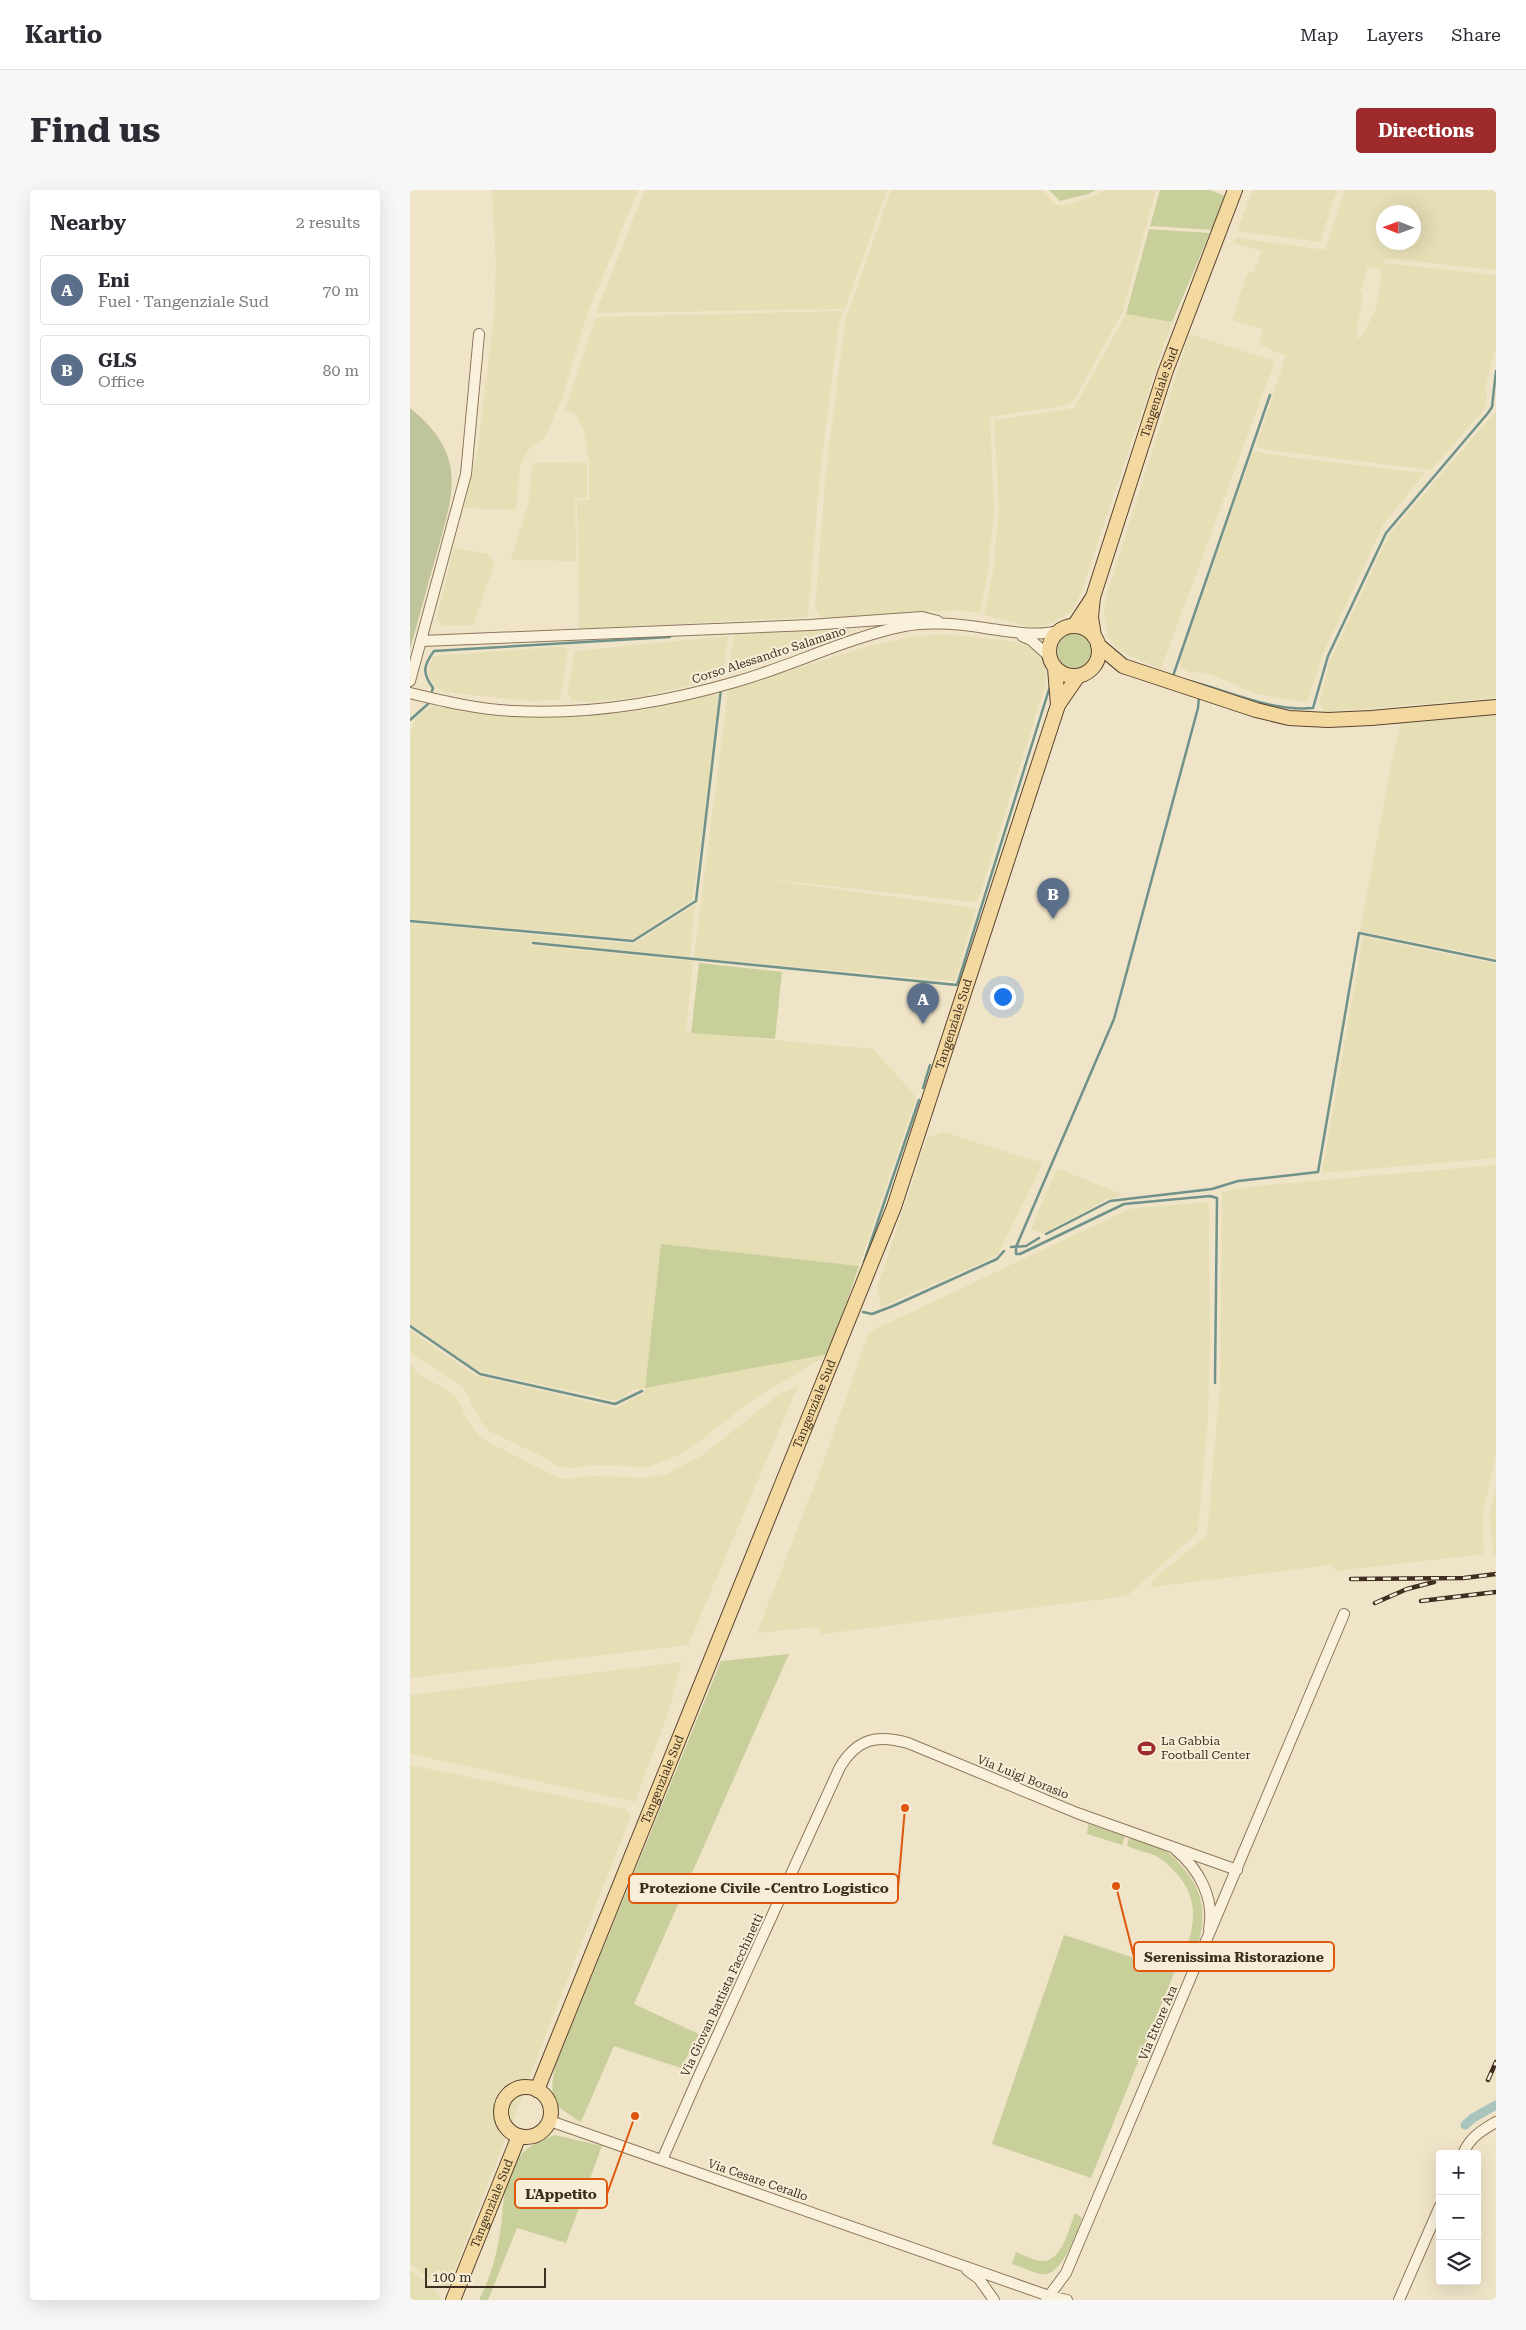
<!DOCTYPE html>
<html lang="en">
<head>
<meta charset="utf-8">
<style>
	:root { --surface:#fff; --page:#f7f7f7; --text:#2b2b33; --muted:#7c7c81; --line:#e1e1e2; --accent:#9e2a2b }
	body { margin:0; font-family:"Roboto Serif",serif; background:var(--page); color:var(--text) }
	.controls { position:absolute; right:15px; bottom:15px; display:grid; overflow:hidden; border-radius:5px; box-shadow:0 5px 20px #0002 }
	.controls button { width:45px; height:45px; display:grid; place-items:center; padding:0; border:0; border-bottom:1px solid var(--line); background:var(--surface); color:var(--text); font:25px sans-serif }
	.compass { position:absolute; left:966px; top:15px; width:45px; height:45px; border-radius:50%; background:var(--surface); box-shadow:0 5px 20px #0002; rotate:271deg }
	.scale { position:absolute; left:15px; bottom:12px; width:121px; box-sizing:border-box; padding-left:5px; border:2px solid #3d2e20; border-top:0; font-size:14px; line-height:18px; white-space:nowrap; color:#3d2e20; -webkit-text-stroke:4px #f7eed8; paint-order:stroke }
	.you { position:absolute; left:592px; top:806px; width:18px; height:18px; margin:-12px; border:4px solid #fff; border-radius:50%; background:#1a73e8; box-shadow:0 0 0 8px #1a73e833 }
	.badge { display:grid; place-items:center; width:32px; height:32px; border-radius:50%; background:var(--accent); color:#fff; font-size:16px; font-weight:700 }
	.pin { position:absolute; translate:-50% -41px; filter:drop-shadow(0 1px 2px #0008) }
	.pin::after { content:''; position:absolute; top:26px; width:18px; height:15px; background:inherit; clip-path:polygon(0 0,100% 0,50% 100%) }
	.list { margin:0; padding:0; list-style:none }
	h2 { display:flex; justify-content:space-between; align-items:center; height:65px; margin:0; padding:0 20px; font-size:21px }
	h2 small { font-size:16px; font-weight:400; color:var(--muted) }
	.list li { display:grid; grid-template-columns:32px 1fr auto; gap:15px; align-items:center; box-sizing:border-box; height:70px; margin:0 10px 10px; padding:0 10px; border:1px solid var(--line); border-radius:5px }
	.list b { display:block; font-size:19px; white-space:nowrap }
	.list p { margin:0; font-size:16px; white-space:nowrap; color:var(--muted) }
	.list em { font-size:16px; font-style:normal; color:var(--muted) }
	.icon { flex:none; width:28px; height:28px; fill:none; stroke:currentColor; stroke-width:2; stroke-linecap:round; stroke-linejoin:round }
	.map { position:relative; flex:none; width:1086px; height:2110px; overflow:hidden; border-radius:5px }
	header { display:flex; align-items:center; gap:30px; box-sizing:border-box; height:70px; padding:0 25px; background:var(--surface); border-bottom:1px solid var(--line) }
	header strong { font-size:24px }
	nav { display:flex; gap:28px; margin-inline-start:auto; font-size:18px }
	.intro { display:flex; align-items:center; justify-content:space-between; box-sizing:border-box; height:120px; padding:0 30px }
	h1 { margin:0; font-size:35px }
	.button { padding:12px 22px; border-radius:5px; background:var(--accent); color:#fff; font-size:18px; font-weight:700 }
	main { display:flex; gap:30px; padding:0 30px }
	aside { flex:1; background:var(--surface); border-radius:5px; box-shadow:0 5px 20px #0002 }
	.map>svg:first-child { display:block }
	.farmland { fill:#e6deb5; fill-rule:evenodd }
	.green { fill:#c9cf9b }
	.cemetery { fill:#bfc49a }
	.lines { fill:none; stroke-linecap:round; stroke-linejoin:round }
	.stream { stroke:#6f938a; stroke-width:2.5 }
	.canal { stroke:#a9c4bc; stroke-width:9 }
	.minor-casing { stroke:#8d765c; stroke-width:12 }
	.major-casing { stroke:#5b4430; stroke-width:16 }
	.minor { stroke:#faf1dc; stroke-width:10 }
	.major { stroke:#f3d9a0; stroke-width:14 }
	.rail-casing { stroke:#3d2e20; stroke-width:4.5 }
	.rail { stroke:#f7eed8; stroke-width:2.5; stroke-dasharray:8; stroke-linecap:butt }
	.labels { text-anchor:middle; dominant-baseline:central; stroke-width:4; stroke-linejoin:round; paint-order:stroke }
	.street-label { font-size:12px; fill:#3d2e20; stroke:#f7eed8 }
	.poi-label { font-size:12px; fill:#3d2e20; stroke:#f7eed8; text-anchor:start }
	.leader { fill:none; stroke:#df570d; stroke-width:2 }
	.callout-dot { fill:#df570d; stroke:#f7eed8; stroke-width:2 }
	.callout { fill:#f7eed8; stroke:#df570d; stroke-width:2 }
	.callout-label { font-size:14px; text-anchor:middle; font-weight:bold; fill:#3d2e20 }
</style>
</head>
<body>
<header>
<strong>Kartio</strong>
<nav><a>Map</a><a>Layers</a><a>Share</a></nav>
</header>
<div class="intro"><h1>Find us</h1><a class="button">Directions</a></div>
<main>
<aside>
<h2>Nearby<small>2 results</small></h2>
<ul class="list">
<li><span class="badge" style="background:#5c6f8a">A</span><div><b>Eni</b><p>Fuel · Tangenziale Sud</p></div><em>70 m</em></li>
<li><span class="badge" style="background:#5c6f8a">B</span><div><b>GLS</b><p>Office</p></div><em>80 m</em></li>
</ul>
</aside>
<div class="map">
<svg width="1086" height="2110" viewBox="0 0 1086 2110">
	<rect width="100%" height="100%" fill="#f0e4c8"/>
	<!-- farmland -->
	<path class="farmland" d="M82,0H228L177,125L152,208L135,248L119,259L110,275L106,320L54,318L68,258L84,126L86,72Z
		M235,0H477L435,119L186,123Z
		M481,0H632L646,15L654,16L682,7L695,0H746L713,121L663,212L651,216L580,227L584,321L578,381L570,423L548,420L412,428L405,418L416,282L435,131Z
		M843,0H927L910,52L827,41Z
		M935,0H1086V80L975,68L974,73L1086,85V157L1076,194L1077,210L1073,221L1021,280L852,259L846,256L876,166L849,154L853,139L822,130L837,84L844,82L852,61L823,53L826,48L915,60ZM1004,22V52H974V22ZM958,76L971,80L973,77L966,118L950,151L951,148L946,147L953,103L950,102Z
		M433,121L429,133L410,283L398,427L169,439L167,310H179V274L174,241L166,225L155,220L186,127Z
		M716,124L762,132L670,405L662,422L635,436L621,437L574,425L583,382L589,320L584,230L664,218Z
		M779,144L865,171L751,479L715,464L706,457L698,448L694,421L697,404Z
		M1086,221V508L914,522L909,513L920,471L979,345Z
		M843,261L886,268L1015,283L973,335L913,464L897,512L846,504L799,483L778,482L769,474Z
		M177,272V308H165L166,371L101,370L119,311L122,273Z
		M44,358L79,364L85,373L63,435L31,436L27,427Z
		M440,438L439,444L407,452L318,484L324,445Z
		M531,444L595,450L618,454L627,461L636,479V493L568,710L565,712L330,686L566,718L545,791L284,768L318,500L459,456L500,447Z
		M318,446L313,485L274,497L227,507L183,512L162,511L157,502L165,461Z
		M143,457H154L158,462L150,510L118,511L34,502L24,495L17,483L23,466Z
		M309,503L294,631L282,710L223,749L0,729V545L5,529L13,521L24,516L86,525H195L234,520Z
		M1086,523V768L950,741L982,571L992,530Z
		M285,715L280,767L121,751L120,755L283,771L276,842L463,859L502,902L506,909L449,1076L251,1054L235,1197L419,1164L344,1209L275,1262L239,1277L185,1275L161,1278L146,1276L133,1267L79,1241L71,1232L53,1197L0,1163V1140L64,1185L206,1218L234,1203L235,1198L222,1200L211,1209L203,1210L69,1181L0,1134V733L224,754Z
		M953,747L1086,774V968L912,983Z
		M533,942L633,973L588,1064L578,1070L471,1117L467,1098L517,948Z
		M1086,975V1264L1072,1327L1074,1364L926,1381L921,1375L741,1397L742,1390L797,1345L810,1195L812,1002L847,996Z
		M647,978L714,1005L695,1010L633,1044L621,1039Z
		M799,1012L800,1150L798,1227L788,1342L717,1406L412,1444L407,1437L347,1443L412,1276L459,1142L719,1019Z
		M0,1173L8,1183L46,1206L57,1229L71,1248L150,1289L185,1286L233,1288L257,1284L291,1266L371,1203L388,1196L278,1455L0,1488Z
		M1086,1297V1365H1084L1079,1327Z
		M272,1472L258,1523L225,1612L0,1564V1505Z
		M0,1575L216,1619L221,1625L37,2100L19,2089L0,2074Z
		M0,2080L28,2102L31,2110H0Z"/>
	<!-- green -->
	<path class="green" d="M639,0H686L678,4L650,11Z
		M750,0H800L815,6L802,40L740,36Z
		M739,39L800,43L762,132L716,124Z
		M647 461a17 17 0 1 1 34 0a17 17 0 1 1-34 0Z
		M289,773L372,782L365,849L281,843Z
		M251,1054L449,1076L419,1164L235,1198Z
		M379,1464L224,1814L289,1844L271,1878L204,1856L171,1932C141,1913 139,1911 145,1876L311,1471Z
		M678,1634L715,1646L712,1655L677,1644Z
		M719,1648C731,1652 745,1654 756,1661C763,1666 769,1673 775,1680C793,1702 796,1724 789,1751C786,1759 783,1769 778,1775L770,1773C784,1742 792,1711 766,1683C760,1677 754,1670 746,1666C737,1662 726,1660 717,1656Z
		M654,1745L765,1781L681,1988L582,1954Z
		M145,1945L192,1956L156,2053L107,2038L78,2110H69C81,2087 88,2061 91,2036C94,2013 93,1985 110,1966C120,1954 132,1950 145,1945Z
		M665,2023L672,2028C666,2043 652,2088 631,2084C623,2082 611,2077 602,2074L606,2062C614,2065 625,2071 633,2071C652,2071 659,2038 665,2023Z"/>
	<!-- cemetery -->
	<path class="cemetery" d="M0,218C58,265 44,302 26,366C17,397 9,428 0,459Z"/>
	<g class="lines">
		<!-- stream -->
		<path class="stream" d="M763,486L860,205
			M772,489C815,499 858,522 903,518L918,466L976,343L1078,223L1082,217L1086,181
			M22,501L23,498C12,483 13,476 24,461L260,447
			M789,507L788,518L704,829L606,1057V1064H610L714,1014L800,1006L807,1008L805,1193
			M0,530L18,514
			M0,731L223,751L286,711L311,499
			M123,753L547,795L641,493
			M513,898L520,875
			M636,1044L700,1011L802,999L828,991L908,982L949,743L1086,771
			M601,1057L616,1056L629,1048
			M454,1072L509,910
			M453,1122L462,1124L483,1116L587,1069L594,1061
			M0,1136L70,1184L205,1214L232,1201"/>
		<!-- canal -->
		<path class="canal" d="M1055,1935L1063,1928L1086,1915"/>
		<defs>
			<path id="minor" d="M612,446L621,450L640,467
				M12,451L400,435L512,427L528,431
				M0,491L56,284L69,144
				M0,503C33,511 70,520 104,521C179,525 253,513 325,492C382,476 436,448 494,436C522,431 553,434 581,439C605,442 628,447 652,440
				M766,1660C789,1679 805,1709 799,1739
				M140,1931L639,2106L657,2110
				M1053,1964C1060,1947 1071,1941 1086,1932
				M252,1970L287,1890L430,1577C447,1549 466,1544 498,1553L667,1623L827,1680
				M557,2080L569,2089L584,2110
				M636,2110L656,2083L934,1424
				M989,2110L1030,2016"/>
			<g id="major">
				<path d="M683,407L681,427L684,446"/>
				<path id="s1" d="M664,436L683,407L755,183L825,0"/>
				<circle cx="664" cy="461" r="25"/>
				<path d="M688,455L713,476L846,520L879,528L918,530L961,528L1086,517"/>
				<path d="M645,478L648,515"/>
				<circle cx="116" cy="1922" r="25"/>
				<path id="s2" d="M127,1900L484,1017L648,515L668,486"/>
				<path id="s3" d="M43,2110L109,1946"/>
			</g>
		</defs>
		<!-- minor casing -->
		<use href="#minor" class="minor-casing"/>
		<!-- major casing -->
		<use href="#major" class="major-casing"/>
		<!-- minor -->
		<use href="#minor" class="minor"/>
		<!-- major -->
		<use href="#major" class="major"/>
		<defs>
			<path id="rail" d="M941,1389L1054,1388L1086,1384
				M1011,1411L1086,1402
				M965,1413L997,1399L1024,1392
				M1078,1890L1086,1872"/>
		</defs>
		<!-- rail casing -->
		<use href="#rail" class="rail-casing"/>
		<!-- rail -->
		<use href="#rail" class="rail"/>
	</g>
	<!-- icons -->
	<defs>
		<symbol id="stadium-bare" viewBox="-9 -9 18 18"><path d="M0-5a6.5 5 0 1 0 0 10a6.5 5 0 1 0 0-10ZM-3.5-1.8h7v3.6h-7Z" fill="#9e2a2b" stroke="#f7eed8" stroke-width="2.5" paint-order="stroke"/></symbol>
	</defs>
	<g fill-rule="evenodd">
		<use href="#stadium-bare" x="724" y="1546" width="25" height="25"/>
	</g>
	<g class="labels">
		<!-- street labels -->
		<g class="street-label">
			<text stroke="none"><textPath href="#s1" startOffset="250">Tangenziale Sud</textPath></text>
			<text transform="translate(359 465) rotate(-18)">Corso Alessandro Salamano</text>
			<text stroke="none"><textPath href="#s2" startOffset="1145">Tangenziale Sud</textPath></text>
			<text stroke="none"><textPath href="#s2" startOffset="740">Tangenziale Sud</textPath></text>
			<text transform="translate(613 1587) rotate(22)">Via Luigi Borasio</text>
			<text stroke="none"><textPath href="#s2" startOffset="335">Tangenziale Sud</textPath></text>
			<text transform="translate(312 1805) rotate(-65)">Via Giovan Battista Facchinetti</text>
			<text transform="translate(748 1833) rotate(-67)">Via Ettore Ara</text>
			<text transform="translate(348 1990) rotate(19)">Via Cesare Cerallo</text>
			<text stroke="none"><textPath href="#s3" startOffset="104">Tangenziale Sud</textPath></text>
		</g>
		<!-- poi labels -->
		<g class="poi-label">
			<text x="751" y="1551">La Gabbia<tspan x="751" dy="14">Football Center</tspan></text>
		</g>
	</g>
	<!-- callouts -->
	<path class="leader" d="M495 1618L488 1698M706 1696L724 1767M225 1926L197 2004"/>
	<g class="callout-dot">
		<circle cx="495" cy="1618" r="5"/>
		<circle cx="706" cy="1696" r="5"/>
		<circle cx="225" cy="1926" r="5"/>
	</g>
	<g class="callout">
		<rect x="219" y="1684" width="269" height="29" rx="5"/>
		<rect x="724" y="1752" width="200" height="29" rx="5"/>
		<rect x="105" y="1989" width="92" height="29" rx="5"/>
	</g>
	<g class="callout-label">
		<text x="354" y="1703">Protezione Civile -Centro Logistico</text>
		<text x="824" y="1772">Serenissima Ristorazione</text>
		<text x="151" y="2009">L'Appetito</text>
	</g>
</svg>
<div class="controls">
<button>+</button>
<button>−</button>
<button><svg class="icon" aria-label="layers" viewBox="0 0 24 24"><path d="M12 4l9 5-9 5-9-5zM3 14l9 5 9-5"/></svg></button>
</div>
<svg class="compass" viewBox="-18 -18 36 36"><path d="M0-13l5 13h-10z" fill="#e53935"/><path d="M0 13l5-13h-10z" fill="#7c7c81"/></svg>
<div class="scale">100 m</div>
<div class="you"></div>
<div class="pin badge" style="left:513px;top:834px;background:#5c6f8a">A</div>
<div class="pin badge" style="left:643px;top:729px;background:#5c6f8a">B</div>
</div>
</main>
</body>
</html>
